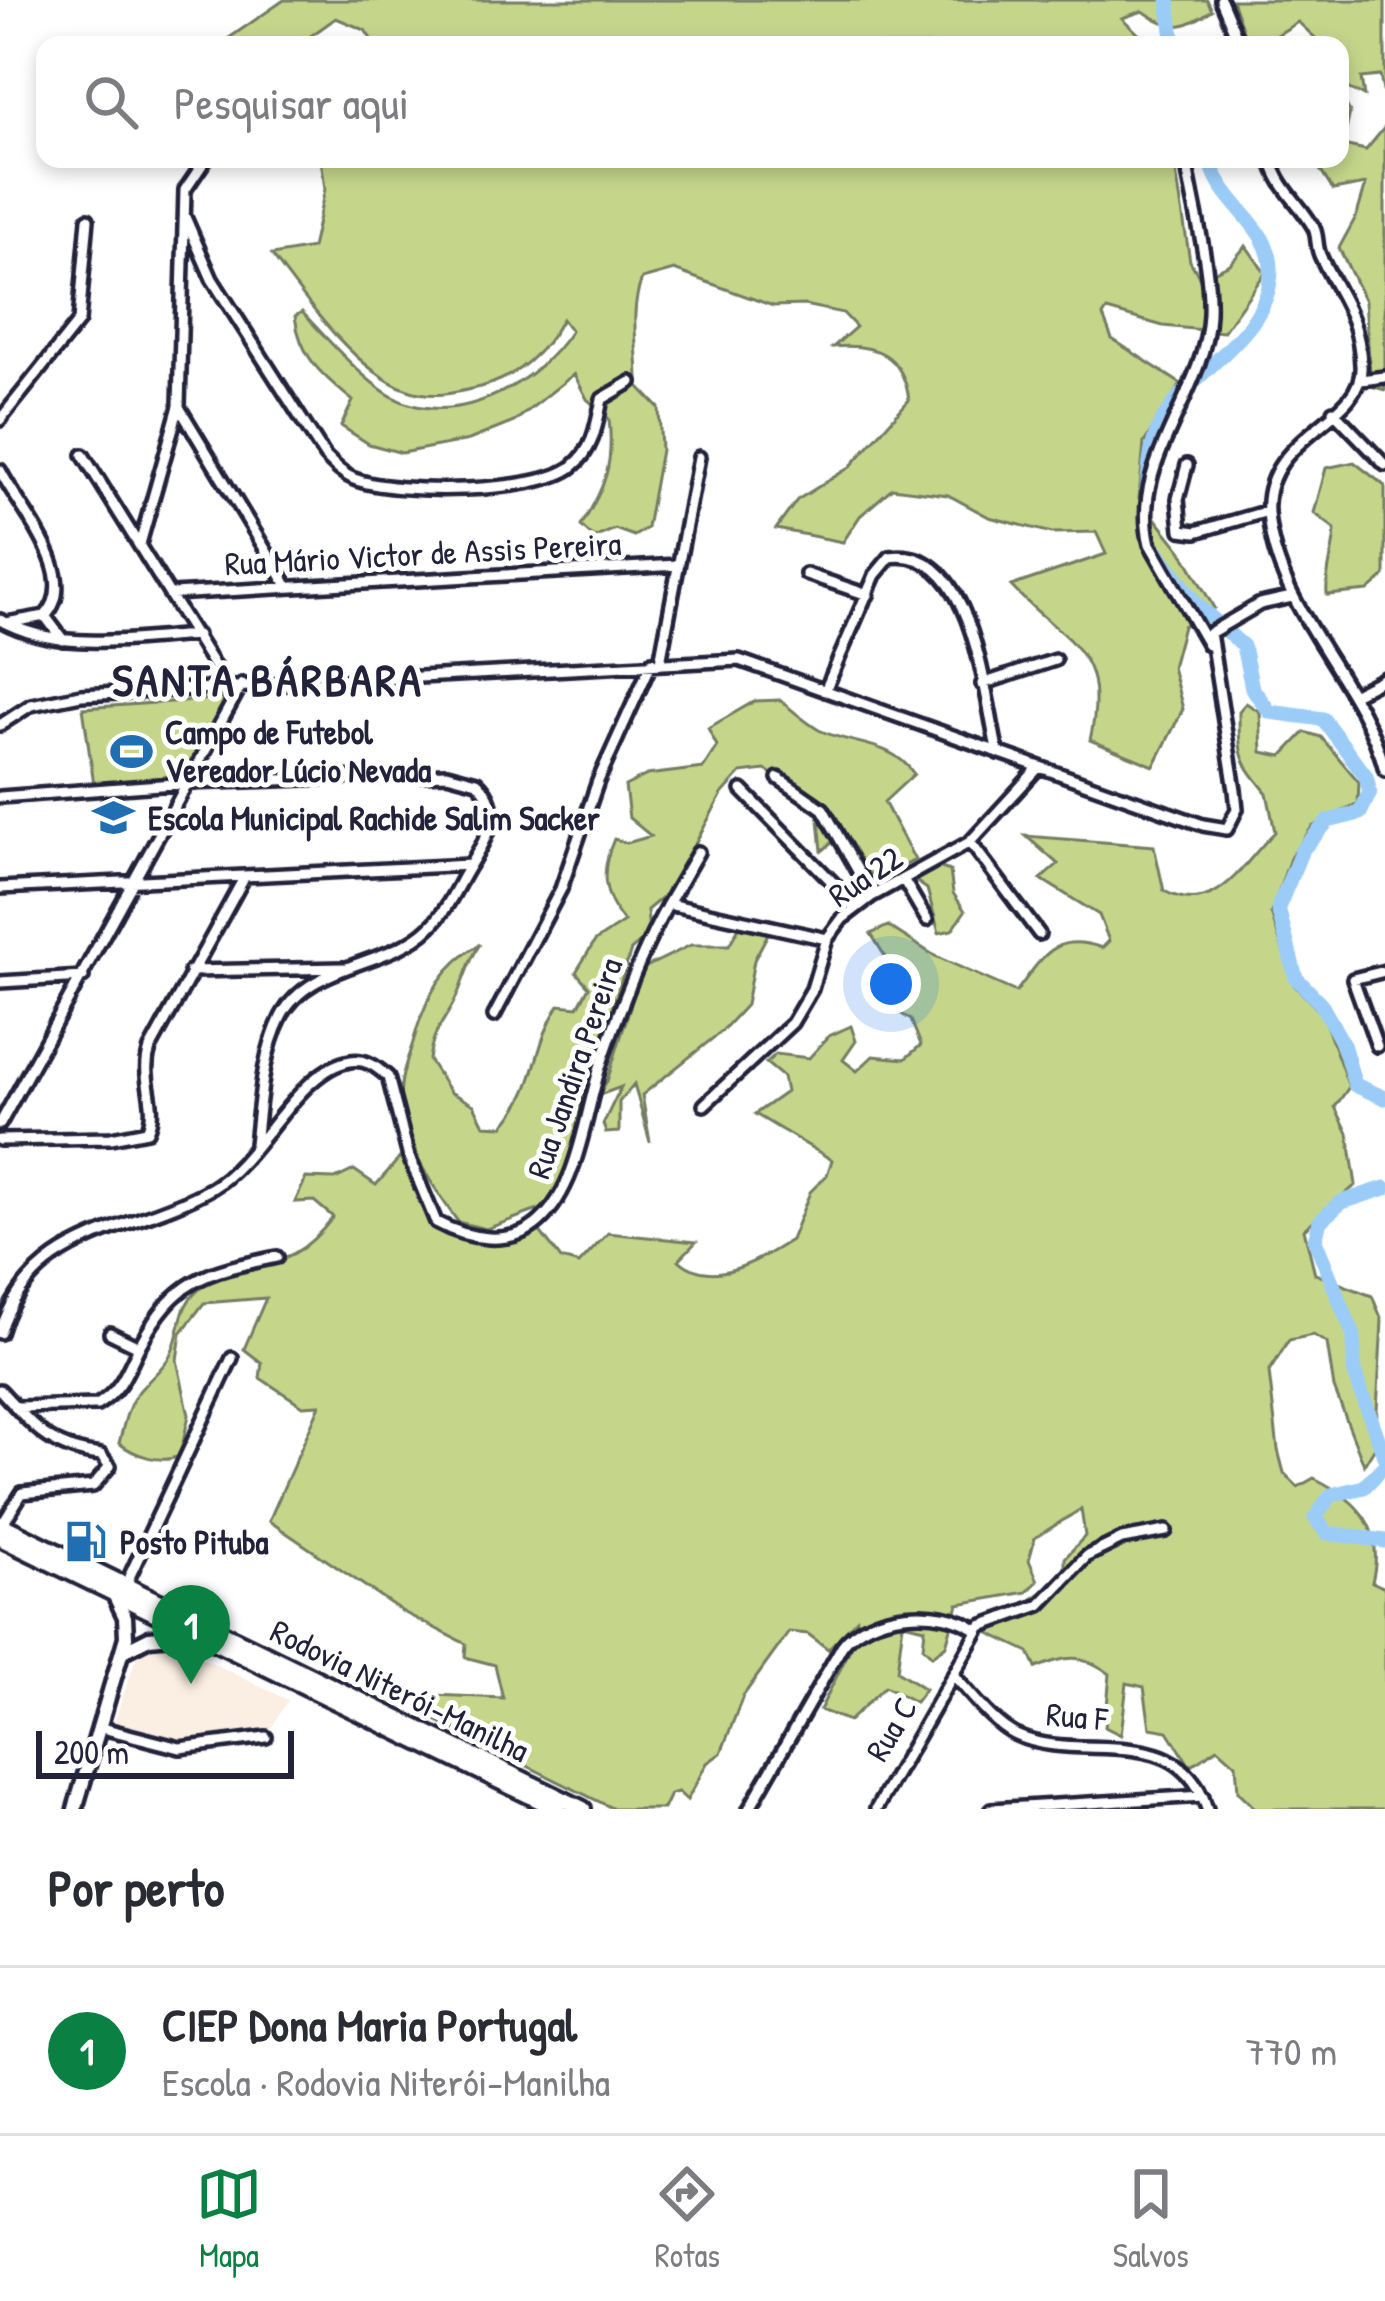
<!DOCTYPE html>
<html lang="pt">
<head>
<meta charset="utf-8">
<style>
	:root { --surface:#fff; --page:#f2f2f3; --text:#2b2b33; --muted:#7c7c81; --line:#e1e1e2; --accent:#0b8043 }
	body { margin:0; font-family:"Patrick Hand",sans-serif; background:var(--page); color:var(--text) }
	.scale { position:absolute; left:36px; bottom:30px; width:258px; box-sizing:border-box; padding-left:12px; border:6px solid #22223b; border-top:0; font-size:33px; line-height:42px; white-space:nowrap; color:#22223b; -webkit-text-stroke:9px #fff; paint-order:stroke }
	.you { position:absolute; left:891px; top:984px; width:42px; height:42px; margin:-30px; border:9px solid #fff; border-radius:50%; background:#1a73e8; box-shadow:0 0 0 18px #1a73e833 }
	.badge { display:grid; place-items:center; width:78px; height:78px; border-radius:50%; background:var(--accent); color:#fff; font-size:39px; font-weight:700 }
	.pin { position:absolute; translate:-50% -99px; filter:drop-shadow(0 3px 6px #0008) }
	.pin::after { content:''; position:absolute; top:63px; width:42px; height:36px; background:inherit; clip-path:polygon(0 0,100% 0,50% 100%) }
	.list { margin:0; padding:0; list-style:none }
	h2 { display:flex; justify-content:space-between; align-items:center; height:156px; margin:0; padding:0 48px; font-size:51px }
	h2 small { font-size:39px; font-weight:400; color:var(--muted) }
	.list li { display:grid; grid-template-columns:78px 1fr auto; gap:36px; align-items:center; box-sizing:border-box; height:168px; padding:0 48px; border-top:3px solid var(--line) }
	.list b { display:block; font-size:45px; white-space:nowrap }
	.list p { margin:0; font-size:39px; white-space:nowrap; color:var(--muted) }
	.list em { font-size:39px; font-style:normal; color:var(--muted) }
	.icon { flex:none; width:66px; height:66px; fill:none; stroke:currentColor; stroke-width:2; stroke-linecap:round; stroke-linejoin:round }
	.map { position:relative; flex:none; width:1385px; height:1809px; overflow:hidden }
	.search { position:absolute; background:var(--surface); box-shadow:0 6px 18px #0003; left:36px; right:36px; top:36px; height:132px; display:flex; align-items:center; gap:30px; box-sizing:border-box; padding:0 42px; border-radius:24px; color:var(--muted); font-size:45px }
	.sheet { height:324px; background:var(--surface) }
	nav { display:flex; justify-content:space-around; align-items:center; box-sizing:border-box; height:168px; border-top:3px solid var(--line); background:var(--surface); font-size:33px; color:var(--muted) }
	nav a { display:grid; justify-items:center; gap:6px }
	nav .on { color:var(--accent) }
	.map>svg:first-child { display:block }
	.built { fill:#fbeee3 }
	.green { fill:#c5d68b; stroke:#747c63; stroke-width:3 }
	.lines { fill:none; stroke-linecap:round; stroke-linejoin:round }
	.river { stroke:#9bccf7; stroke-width:15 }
	.minor-casing { stroke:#22223b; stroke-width:18 }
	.major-casing { stroke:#22223b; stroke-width:21 }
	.highway-casing { stroke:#22223b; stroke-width:22 }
	.minor { stroke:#fff; stroke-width:9 }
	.major { stroke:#fff; stroke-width:12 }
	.highway { stroke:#fff; stroke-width:14 }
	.labels { text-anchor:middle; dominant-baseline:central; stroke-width:10; stroke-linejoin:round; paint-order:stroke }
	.street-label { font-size:33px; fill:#22223b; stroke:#fff }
	.poi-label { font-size:33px; font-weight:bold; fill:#22223b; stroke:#fff; text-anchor:start }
	.district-label { font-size:45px; font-weight:bold; letter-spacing:3px; fill:#22223b; stroke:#fff }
</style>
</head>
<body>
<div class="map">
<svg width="1385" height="1809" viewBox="0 0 1385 1809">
	<rect width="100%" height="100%" fill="#fff"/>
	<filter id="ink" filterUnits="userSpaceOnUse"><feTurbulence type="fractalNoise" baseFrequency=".00833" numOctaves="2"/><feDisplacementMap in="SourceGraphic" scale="24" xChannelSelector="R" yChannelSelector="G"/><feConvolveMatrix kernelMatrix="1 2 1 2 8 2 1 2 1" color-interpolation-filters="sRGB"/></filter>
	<g filter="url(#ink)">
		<!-- built -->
		<path class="built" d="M165,1640L288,1700L266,1737L181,1744L113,1725L139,1650Z"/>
		<!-- green -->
		<path class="green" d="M284,0H1207L1212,10C1183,30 1172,31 1143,11L1122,18L1150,45H375L365,30L336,18L298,45H219Z
			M1232,0H1385V101L1380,76L1361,78L1364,96L1347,88L1340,45H1323L1298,22L1261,45H1248Z
			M1340,94L1350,112L1343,145L1366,150L1385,127V390L1371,386L1365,301L1339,248L1357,215L1366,184L1333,190L1313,159H1340Z
			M321,159H1174L1190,261L1200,278L1230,264L1246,246L1265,273L1223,332L1163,326L1107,310L1103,316L1112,339L1181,384L1144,443L1139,498L1183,553L1214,608L1183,626L1172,667L1183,709L1154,766L1090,740C1111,648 1066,645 1011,586L1106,554L1096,532L1052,533L989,517L948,495L892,488L860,516L843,542L776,529L797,500L850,467L909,400C903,355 877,343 833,347L856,327L843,313L804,305L773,306L674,270L642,279C628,314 639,349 638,386L659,408L661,450L647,528L634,536L615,529L594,538L581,526C605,487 614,465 609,419L587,399L574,374L514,422L469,440L402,453L369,444L341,426L353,401C322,375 300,358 295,316L302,312C328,339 373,394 409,404C469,422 539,380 571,331L562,319C545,351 517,378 480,387C455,393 433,399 408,390C357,373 303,297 272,255L312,248L325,189Z
			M1354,462L1385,486V576L1368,591L1327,595C1325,571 1334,553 1335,529L1314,513L1326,468Z
			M229,698L184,778L94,785L83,708Z
			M780,700C792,710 805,722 819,730C852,746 891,740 914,774L884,802L915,860L890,873L867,874L838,838L822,851L817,798L765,770L741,773L722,794L669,892L647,910L649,934L631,950L582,1101L573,1154L549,1206L486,1229L458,1222C432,1185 396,1135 401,1086C402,1069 412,1049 416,1032C428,993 444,965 480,944C468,962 465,978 456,998C444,1024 433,1028 429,1060L450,1092L474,1105L484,1125L503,1126C540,1085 531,1050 559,1005L578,1007L589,987L576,972L595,941L624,922C602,895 600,871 614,839L627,843L651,836L629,818L625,786L647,775L703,768L717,746L708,728L755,701Z
			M1246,703L1260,712L1262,752L1282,756L1305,732L1321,737L1359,782L1358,803L1312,827L1290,858L1271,913L1294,985L1322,1014L1349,1087L1335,1107L1348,1133L1356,1185L1304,1229L1315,1274L1372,1296L1382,1320L1375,1447L1364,1465L1334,1388L1327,1343L1313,1335L1289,1340L1269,1372L1278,1450L1284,1473L1298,1487L1314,1478C1361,1501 1385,1530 1372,1582L1385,1588V1809H1256L1238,1791L1236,1764L1218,1748L1190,1766L1168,1731L1150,1728L1144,1687L1127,1683L1121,1735L1105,1727L1110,1674C1082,1653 1067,1655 1036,1668L1029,1652L983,1630C1013,1609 1041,1598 1065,1571V1558L1085,1536L1081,1509L1035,1538L1029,1560L1038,1581L1027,1592L958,1604L946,1645L932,1656L923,1647L925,1628L903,1623L897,1671L925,1689L915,1702L885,1686L849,1721L820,1710L859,1631L857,1619L828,1649L808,1634L789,1632L743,1696L721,1753L707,1763L687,1800L678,1792L670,1794L663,1809H614L421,1713L433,1695L503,1698L495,1665L465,1657L466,1644L403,1612L269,1521L320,1405L303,1406L260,1378L262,1363L244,1349L266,1298L204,1303L181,1333L177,1360L189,1415L180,1456C161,1464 135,1456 119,1443C123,1429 126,1410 134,1398C143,1383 160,1373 170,1356C184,1329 174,1306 206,1284C258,1249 284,1282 333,1217L314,1201L295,1202L306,1178L335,1179L354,1170L376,1185L402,1155C426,1237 454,1260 539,1230L561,1259L579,1264L608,1233L696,1242L679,1260C712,1290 759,1260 791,1240L810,1192L827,1175L832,1160L755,1114L786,1092L783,1077L766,1063L776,1054L809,1058L829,1036L851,1026L856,1041L843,1060L857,1071L873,1056L905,1059L921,1045L911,1020L892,1008L888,961L871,934L888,926L935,956L1016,992C1043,957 1054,931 1102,948L1109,941L1099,915L1041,879L1058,864L1026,836L1154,846L1164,891C1217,919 1242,863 1275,832L1267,793C1240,760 1239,758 1239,711Z
			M935,866L950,871L953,893L965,911L952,930L939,933L927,889L910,877Z
			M742,922L770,930L754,960L746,1005L722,1031L642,1095L650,1142L634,1084L619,1102V1132L606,1133L603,1124L621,1087L597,1096L607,1081L642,969L691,945H729Z"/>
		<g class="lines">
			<!-- river -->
			<path class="river" d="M1168,0L1174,45
				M1147,489C1149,472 1150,451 1156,435C1178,373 1269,342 1271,271C1273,226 1215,199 1211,159
				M1158,552L1196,604L1243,646L1252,688L1270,712L1323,719L1366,776L1370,792L1360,813L1328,821L1302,850L1278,908L1296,978L1321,1004L1343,1044L1355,1085L1385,1098
				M1385,1188L1342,1202L1320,1221L1315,1240L1354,1336V1371L1385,1458
				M1385,1465L1364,1487L1331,1495L1315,1518L1327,1533L1385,1541"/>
			<defs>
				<path id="minor" d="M1221,0L1240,45
					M1186,159C1193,208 1211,265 1209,314C1206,394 1129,462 1150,544L1208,645
					M1271,159C1279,189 1300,203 1314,228C1318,237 1316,246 1320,255C1339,297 1359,314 1361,365C1365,421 1262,435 1268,513C1276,611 1361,678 1385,770
					M185,217L212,279L325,456C334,465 342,474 354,479C395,495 539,494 573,466C594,449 597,423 602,399L631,382
					M1361,380L1385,377
					M179,407L288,587
					M1333,411L1385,465
					M0,420L79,321L88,219
					M83,455L226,685
					M1187,465L1178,499L1181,530L1196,532L1268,511
					M0,470C19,509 83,577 45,616L63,640
					M140,544L179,406L185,190L206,159
					M806,574L868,595
					M172,594L678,565
					M0,620C61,653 130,639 197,635
					M6,623L45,616
					M660,662L699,457
					M982,684L1055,660
					M825,691L875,575L890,557C974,545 984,695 998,753
					M1352,695L1385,678
					M0,725L31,705L81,695L739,660L1203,825L1227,829L1237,809L1235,790L1210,633L1260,604L1292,597
					M778,778L823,809L872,896
					M742,790L856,906
					M0,797L187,783L447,774L477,782C505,808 487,837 470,865L0,888
					M970,842L1039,934
					M903,879L927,920
					M668,904L698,852
					M190,971L344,968
					M0,982L83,977
					M494,1016L561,889L598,781L652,662
					M1377,1046L1353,979L1385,971
					M704,1105L792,1023L812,989L827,939L842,919L872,896L970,842L1039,767
					M0,1124L242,684
					M0,1140L111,1138L147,1131C160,1104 139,1079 150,1049L244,878
					M255,1144C260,1102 262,1055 281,1017C309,962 390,967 430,927C447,911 458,884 470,865
					M0,1333C32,1229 131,1234 212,1188C259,1161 296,1074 346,1062C364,1057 376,1066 388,1077L409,1157L436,1222C467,1239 511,1248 540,1221C581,1183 585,1109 603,1058C621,1005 641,953 668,904L827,939
					M110,1333L139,1347
					M0,1390C33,1425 49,1450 101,1455L110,1466L93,1486L22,1493L2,1525
					M18,1407L97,1405C123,1389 127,1370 140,1345C176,1277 207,1272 277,1257
					M125,1586L232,1358
					M954,1676C972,1695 993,1724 1016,1735C1079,1765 1180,1717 1207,1809
					M98,1727L180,1748L266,1737
					M749,1809L842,1646C868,1610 942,1604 977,1630
					M876,1809L981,1626L1040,1605L1087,1556L1122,1539L1166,1531
					M991,1809L1203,1796"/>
				<path id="major" d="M123,1651L149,1638L194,1634
					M75,1809L126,1637L125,1617L115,1596"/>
				<path id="highway" d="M0,1524L583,1809
					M0,1538L557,1809"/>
			</defs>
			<!-- minor casing -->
			<use href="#minor" class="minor-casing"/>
			<!-- major casing -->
			<use href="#major" class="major-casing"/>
			<!-- highway casing -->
			<use href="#highway" class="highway-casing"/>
			<!-- minor -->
			<use href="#minor" class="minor"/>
			<!-- major -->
			<use href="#major" class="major"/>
			<!-- highway -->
			<use href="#highway" class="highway"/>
		</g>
	</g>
	<!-- icons -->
	<defs>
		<symbol id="stadium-bare" viewBox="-9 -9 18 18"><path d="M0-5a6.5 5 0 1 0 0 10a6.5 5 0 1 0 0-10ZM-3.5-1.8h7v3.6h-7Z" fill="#1f6fb2" stroke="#fff" stroke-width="2.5" paint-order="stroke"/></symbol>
		<symbol id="school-bare" viewBox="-9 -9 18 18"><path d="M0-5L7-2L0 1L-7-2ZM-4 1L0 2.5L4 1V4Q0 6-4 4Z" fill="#1f6fb2" stroke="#fff" stroke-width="2.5" paint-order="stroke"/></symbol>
		<symbol id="fuel-bare" viewBox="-9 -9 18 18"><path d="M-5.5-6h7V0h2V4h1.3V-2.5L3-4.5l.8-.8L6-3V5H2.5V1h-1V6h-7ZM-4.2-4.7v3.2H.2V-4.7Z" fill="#1f6fb2" stroke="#fff" stroke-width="2.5" paint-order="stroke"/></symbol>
	</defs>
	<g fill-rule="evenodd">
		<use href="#stadium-bare" x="102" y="722" width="59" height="59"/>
		<use href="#school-bare" x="84" y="788" width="59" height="59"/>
		<use href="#fuel-bare" x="56" y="1512" width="59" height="59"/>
	</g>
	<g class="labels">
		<!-- street labels -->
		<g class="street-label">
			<text transform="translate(423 553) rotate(-3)">Rua Mário Victor de Assis Pereira</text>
			<text transform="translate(865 876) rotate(-34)">Rua 22</text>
			<text transform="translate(574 1068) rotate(-71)">Rua Jandira Pereira</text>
			<text transform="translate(400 1690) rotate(26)">Rodovia Niterói-Manilha</text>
			<text transform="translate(1077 1716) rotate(5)">Rua F</text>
			<text transform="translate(891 1729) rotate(-59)">Rua C</text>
		</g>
		<!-- poi labels -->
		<g class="poi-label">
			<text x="165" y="732">Campo de Futebol<tspan x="165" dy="38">Vereador Lúcio Nevada</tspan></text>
			<text x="148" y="818">Escola Municipal Rachide Salim Sacker</text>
			<text x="120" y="1542">Posto Pituba</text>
		</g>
		<!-- district labels -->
		<g class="district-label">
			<text x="268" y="679">SANTA BÁRBARA</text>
		</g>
	</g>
</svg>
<div class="scale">200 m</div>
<div class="you"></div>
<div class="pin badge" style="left:191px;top:1684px">1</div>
<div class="search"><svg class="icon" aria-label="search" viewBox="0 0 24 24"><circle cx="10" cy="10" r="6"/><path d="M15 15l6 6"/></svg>Pesquisar aqui</div>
</div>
<section class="sheet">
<h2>Por perto<small></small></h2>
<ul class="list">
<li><span class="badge">1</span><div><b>CIEP Dona Maria Portugal</b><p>Escola · Rodovia Niterói-Manilha</p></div><em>770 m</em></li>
</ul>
</section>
<nav>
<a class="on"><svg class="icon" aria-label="map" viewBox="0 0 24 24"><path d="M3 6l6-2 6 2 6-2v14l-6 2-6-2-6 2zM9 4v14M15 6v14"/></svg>Mapa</a>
<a><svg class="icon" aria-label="directions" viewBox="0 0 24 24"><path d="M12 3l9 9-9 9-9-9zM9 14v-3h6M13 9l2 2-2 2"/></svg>Rotas</a>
<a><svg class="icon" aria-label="saved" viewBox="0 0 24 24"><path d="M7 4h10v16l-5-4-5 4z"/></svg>Salvos</a>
</nav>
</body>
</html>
